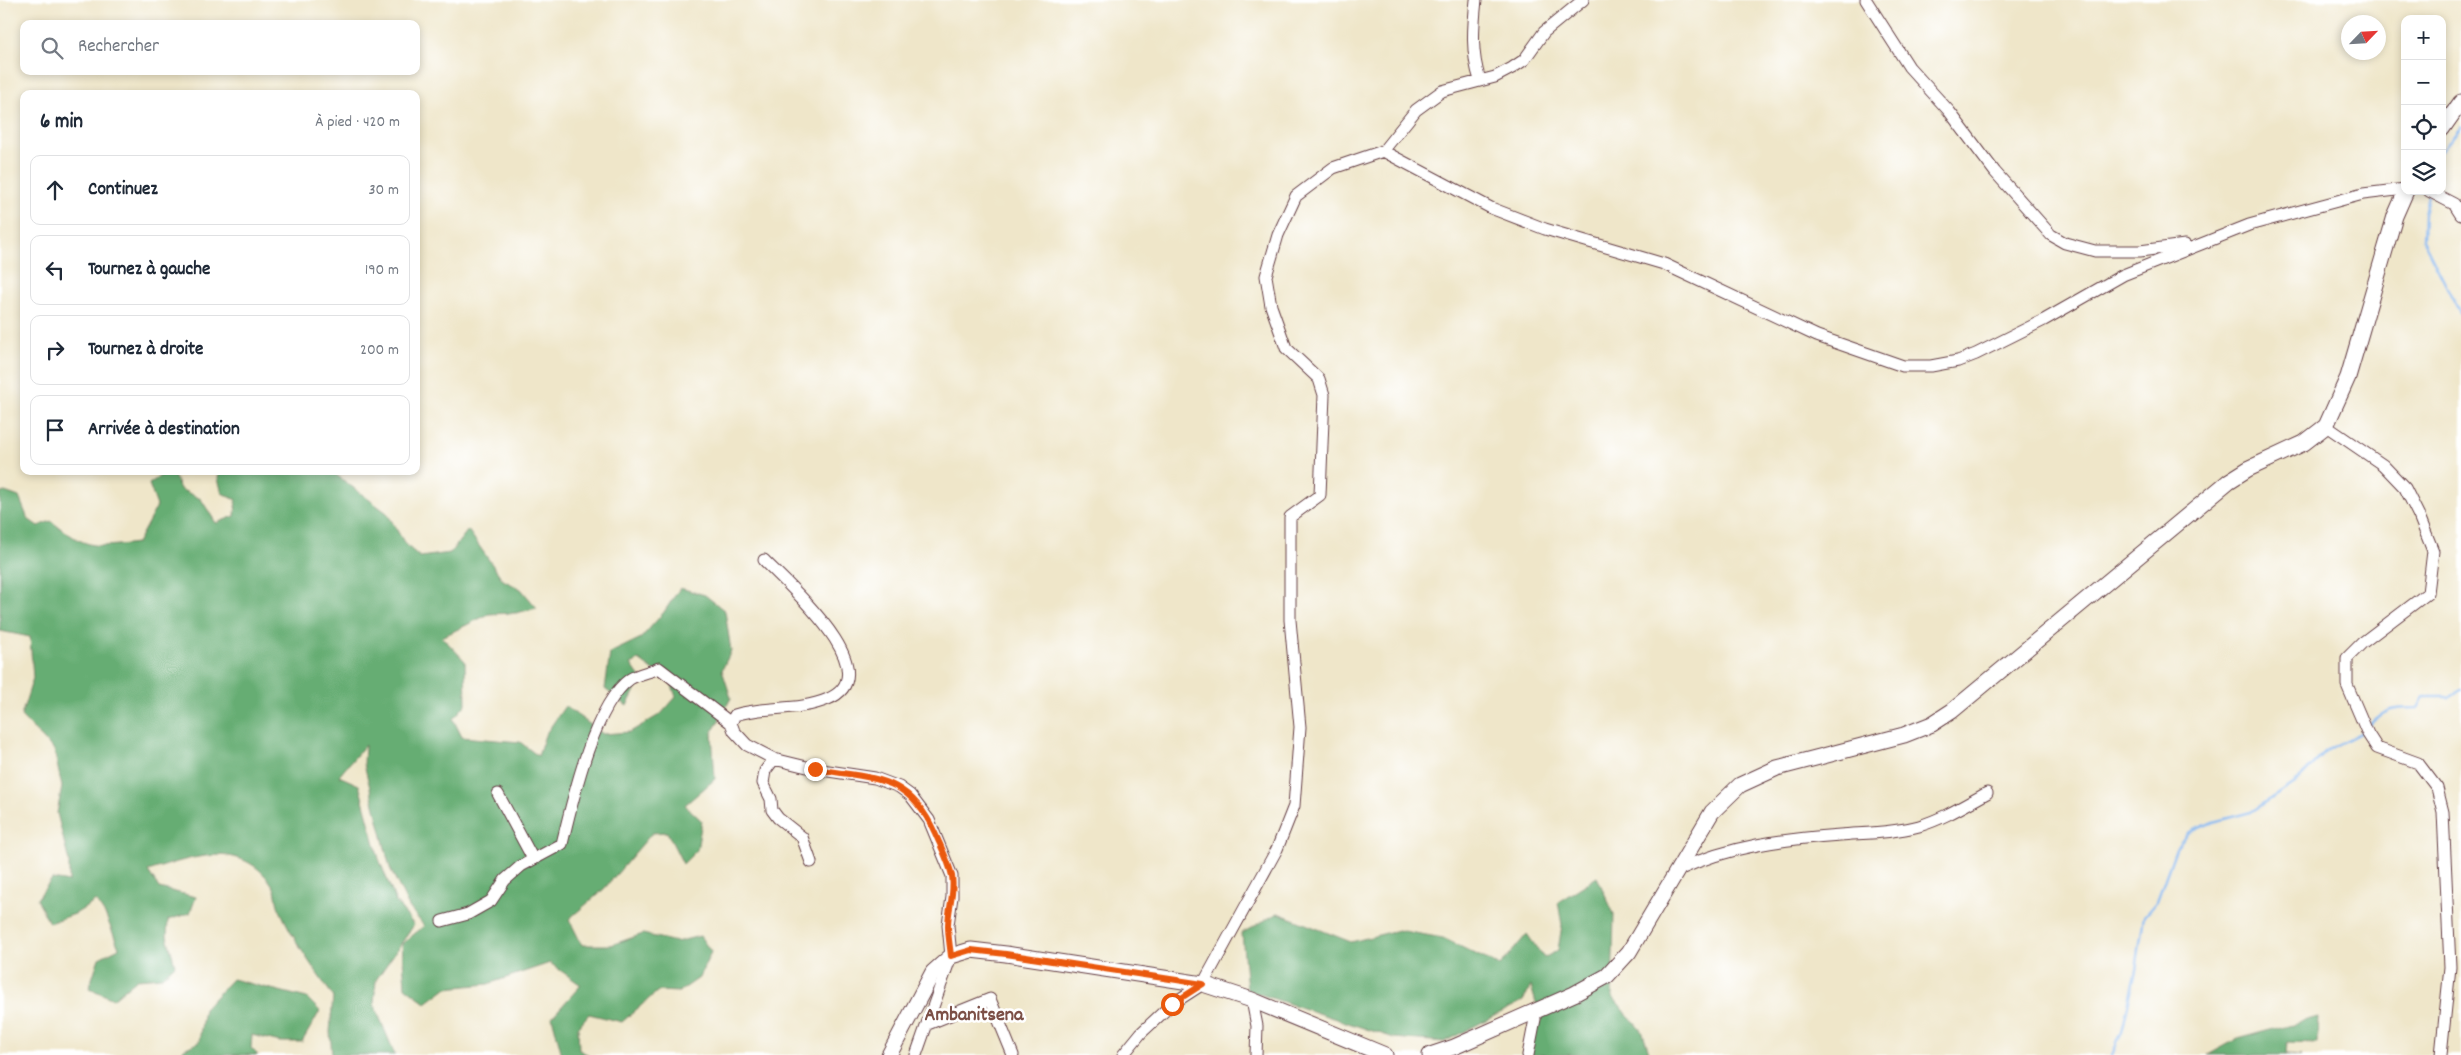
<!DOCTYPE html>
<html lang="fr">
<head>
<meta charset="utf-8">
<style>
	:root { --surface:#fff; --page:#f2f2f3; --text:#1f2937; --muted:#747a83; --line:#e0e1e3 }
	body { margin:0; font-family:Dekko,sans-serif; background:var(--page); color:var(--text) }
	.controls { position:absolute; right:15px; top:15px; display:grid; overflow:hidden; border-radius:10px; box-shadow:0 2px 8px #0003 }
	.controls button { width:45px; height:45px; display:grid; place-items:center; padding:0; border:0; border-bottom:1px solid var(--line); background:var(--surface); color:var(--text); font:25px sans-serif }
	.compass { position:absolute; left:2341px; top:15px; width:45px; height:45px; border-radius:50%; background:var(--surface); box-shadow:0 2px 8px #0003; rotate:65deg }
	.stop { position:absolute; width:15px; height:15px; margin:-11px; border:4px solid #ea580c; border-radius:50%; background:#fff }
	.stop.end { background:#ea580c; border-color:#fff; box-shadow:0 1px 5px #0008 }
	.list { margin:0; padding:0; list-style:none }
	h2 { display:flex; justify-content:space-between; align-items:center; height:65px; margin:0; padding:0 20px; font-size:21px }
	h2 small { font-size:16px; font-weight:400; color:var(--muted) }
	.list li { display:grid; grid-template-columns:32px 1fr auto; gap:15px; align-items:center; box-sizing:border-box; height:70px; margin:0 10px 10px; padding:0 10px; border:1px solid var(--line); border-radius:10px }
	.list b { display:block; font-size:19px; white-space:nowrap }
	.list em { font-size:16px; font-style:normal; color:var(--muted) }
	.icon { flex:none; width:28px; height:28px; fill:none; stroke:currentColor; stroke-width:2; stroke-linecap:round; stroke-linejoin:round }
	.map { position:relative; flex:none; width:2461px; height:1055px; overflow:hidden }
	.search { position:absolute; background:var(--surface); box-shadow:0 2px 8px #0003; left:20px; top:20px; width:400px; height:55px; display:flex; align-items:center; gap:12px; box-sizing:border-box; padding:0 18px; border-radius:10px; color:var(--muted); font-size:19px }
	.panel { position:absolute; background:var(--surface); box-shadow:0 2px 8px #0003; left:20px; top:90px; width:400px; height:385px; border-radius:10px }
	.map>svg:first-child { display:block }
	.forest { fill:#66ad73; stroke:#58664f }
	.lines { fill:none; stroke-linecap:round; stroke-linejoin:round }
	.stream { stroke:#82b5ef; stroke-width:2.5 }
	.minor-casing { stroke:#633d43; stroke-width:13 }
	.major-casing { stroke:#633d43; stroke-width:17 }
	.minor { stroke:#fff; stroke-width:11 }
	.major { stroke:#fff; stroke-width:15 }
	.route { stroke:#ea580c; stroke-width:6 }
	.labels { text-anchor:middle; dominant-baseline:central; stroke-width:5; stroke-linejoin:round; paint-order:stroke }
	.quarter-label { font-size:20px; font-weight:bold; fill:#7c5047; stroke:#fff }
</style>
</head>
<body>
<div class="map">
<svg width="2461" height="1055" viewBox="0 0 2461 1055">
	<rect width="100%" height="100%" fill="#fff"/>
	<filter id="ink" filterUnits="userSpaceOnUse"><feTurbulence type="fractalNoise" baseFrequency=".02" numOctaves="2"/><feDisplacementMap in="SourceGraphic" scale="10" xChannelSelector="R" yChannelSelector="G"/><feConvolveMatrix kernelMatrix="1 2 1 2 8 2 1 2 1" color-interpolation-filters="sRGB"/></filter>
	<filter id="wash" filterUnits="userSpaceOnUse"><feTurbulence type="fractalNoise" baseFrequency=".0096" numOctaves="4" result="noise"/><feDisplacementMap in="SourceGraphic" scale="20" xChannelSelector="R" yChannelSelector="G"/><feGaussianBlur stdDeviation="1.12" result="paint"/><feColorMatrix in="noise" values="0 0 0 0 0 0 0 0 0 0 0 0 0 0 0 0 0 1.4 0 .05"/><feComposite in="paint" operator="in"/></filter>
	<g filter="url(#wash)">
		<rect width="100%" height="100%" fill="#efe6c9"/>
		<!-- forest -->
		<path class="forest" d="M167,471H172L180,489L201,499L216,523L235,516L236,500L222,493L218,479L219,471H331L387,513L405,544L420,557L450,553L468,530L503,580L521,589L537,608L516,613L489,614L442,637L465,661L466,704L453,719L462,737L520,742L538,756L545,735L565,706L603,734L630,732L661,714L676,697L669,676L654,671L639,660L631,664L641,679L627,706L605,689L610,653L641,638L664,612L680,588L705,595L725,611L731,651L722,670L731,698L712,733L715,779L685,805L702,821L697,850L683,864L667,832L652,833L604,889L569,919L582,945H611L643,934L676,942L700,936L711,952L699,978L679,992L658,991L622,1022L589,1014L578,1027L579,1050L589,1055H562L552,1017L581,985L550,963L488,984L446,988L426,1003L405,987L402,944L424,926L409,907L390,868L364,764L365,745L339,776L359,785L379,859L396,902L414,925L376,980L374,1004L395,1055H332L330,1032L333,996C313,968 293,940 279,908C276,902 277,892 273,886C241,838 193,857 148,871L159,888L196,897L190,913L168,920L167,936L175,965L162,977L137,979L113,999L89,988L99,958L119,948L106,916L96,901L75,914L49,923L37,899L52,879L69,882V862L57,813L62,787L54,750L21,716L33,678L30,637L0,631V493L5,492L19,497L28,519L38,526L51,521C87,549 93,548 137,543L157,506L149,484Z
			M1597,877L1614,914L1612,996L1643,1033L1650,1055H1522L1541,1021L1531,986L1523,1001L1444,1042L1394,1038L1247,990L1242,933L1278,913L1351,942L1398,930L1443,938L1500,966L1527,934L1544,958L1558,950L1562,925L1558,902Z
			M232,979L307,998L320,1011L302,1042H280L252,1035L251,1048L258,1055H181L184,1049L199,1042L204,1009Z
			M2318,1017L2317,1043L2287,1042L2286,1054L2301,1055H2208L2237,1039Z"/>
		<g class="lines">
			<!-- stream -->
			<path class="stream" d="M2442,150L2461,127
				M2428,195L2424,214L2423,240L2461,315
				M2368,726C2386,708 2393,708 2418,708L2424,697H2450L2461,690
				M2112,1055L2122,1032L2136,970L2144,916L2157,901L2176,848L2188,833L2213,822L2251,812L2295,783L2328,750L2362,732"/>
		</g>
	</g>
	<g filter="url(#ink)">
		<g class="lines">
			<defs>
				<path id="minor" d="M1476,0C1473,28 1471,53 1480,80
					M1866,0L1909,67L1949,111L1995,172L2051,235L2065,243L2095,251H2140L2185,245
					M1383,151L1491,208L1545,229L1664,264L1817,336L1903,366H1931L1958,361L1976,354L2044,320L2123,275L2249,225L2363,194L2405,189
					M2429,191L2454,204L2461,215
					M2326,426L2383,465L2405,488L2419,516L2433,551L2428,593L2362,643L2347,658V685L2368,734L2377,748L2418,763L2437,788L2443,812L2450,967L2441,1055
					M764,560C787,584 890,673 828,699C798,712 765,705 735,715L731,723L734,731L747,745L774,759L815,769L875,778L899,787L910,795L929,820L952,876V897L948,925L951,956L916,1055
					M774,759L765,771L763,783L771,799L772,810L778,818L802,837L811,862
					M498,794L533,859
					M1678,870C1729,846 1784,839 1840,835C1866,833 1893,833 1919,826C1943,819 1965,805 1987,793
					M442,921L468,914L491,901L505,880L521,866L562,844C572,802 594,704 630,679C637,674 650,672 659,668L731,723
					M1252,1000L1257,1026L1256,1055
					M928,1024L990,999L1013,1055
					M1123,1055L1141,1033L1172,1004L1203,984L1277,849L1294,806L1300,727L1290,620V517L1320,495L1324,395L1319,379L1286,348L1271,306L1266,276L1278,235L1296,196L1333,168L1383,151L1416,110L1442,91L1495,77L1512,68L1524,60L1544,32L1583,0
					M1528,1055L1535,1019L1534,1012"/>
				<path id="major" d="M2442,129L2461,102
					M889,1055L933,972L951,956L971,950L1006,954L1203,984L1252,1000L1385,1055
					M1430,1055L1454,1047L1574,994L1607,976L1629,952L1712,812L1740,785L1777,768L1904,735L1932,724L1952,711L2229,481L2248,469L2304,443L2326,426L2348,377L2395,216L2406,191"/>
			</defs>
			<!-- minor casing -->
			<use href="#minor" class="minor-casing"/>
			<!-- major casing -->
			<use href="#major" class="major-casing"/>
			<!-- minor -->
			<use href="#minor" class="minor"/>
			<!-- major -->
			<use href="#major" class="major"/>
		</g>
	</g>
	<g class="lines" filter="url(#ink)">
		<!-- route -->
		<path class="route" d="M815,769C872,779 908,773 935,833C941,847 949,862 952,876C955,893 948,909 948,926C948,936 950,946 951,956L971,950L1006,954L1203,984L1172,1004"/>
	</g>
	<g class="labels">
		<!-- quarter labels -->
		<g class="quarter-label">
			<text x="974" y="1016">Ambanitsena</text>
		</g>
	</g>
</svg>
<div class="controls">
<button>+</button>
<button>−</button>
<button><svg class="icon" aria-label="locate" viewBox="0 0 24 24"><circle cx="12" cy="12" r="6"/><path d="M12 2v4M12 18v4M2 12h4M18 12h4"/></svg></button>
<button><svg class="icon" aria-label="layers" viewBox="0 0 24 24"><path d="M12 4l9 5-9 5-9-5zM3 14l9 5 9-5"/></svg></button>
</div>
<svg class="compass" viewBox="-18 -18 36 36"><path d="M0-13l5 13h-10z" fill="#e53935"/><path d="M0 13l5-13h-10z" fill="#747a83"/></svg>
<div class="stop" style="left:1172px;top:1004px"></div>
<div class="stop end" style="left:815px;top:769px"></div>
<div class="search"><svg class="icon" aria-label="search" viewBox="0 0 24 24"><circle cx="10" cy="10" r="6"/><path d="M15 15l6 6"/></svg>Rechercher</div>
<section class="panel">
<h2>6 min<small>À pied · 420 m</small></h2>
<ul class="list">
<li><svg class="icon" aria-label="ahead" viewBox="0 0 24 24"><path d="M12 20V5M6 11l6-6 6 6"/></svg><div><b>Continuez</b></div><em>30 m</em></li>
<li><svg class="icon" aria-label="left" viewBox="0 0 24 24"><path d="M17 20v-9H6M10 6l-5 5 5 5"/></svg><div><b>Tournez à gauche</b></div><em>190 m</em></li>
<li><svg class="icon" aria-label="right" viewBox="0 0 24 24"><path d="M7 20v-9h11M14 6l5 5-5 5"/></svg><div><b>Tournez à droite</b></div><em>200 m</em></li>
<li><svg class="icon" aria-label="arrive" viewBox="0 0 24 24"><path d="M6 21V4h12l-3 4 3 4H6"/></svg><div><b>Arrivée à destination</b></div></li>
</ul>
</section>
</div>
</body>
</html>
